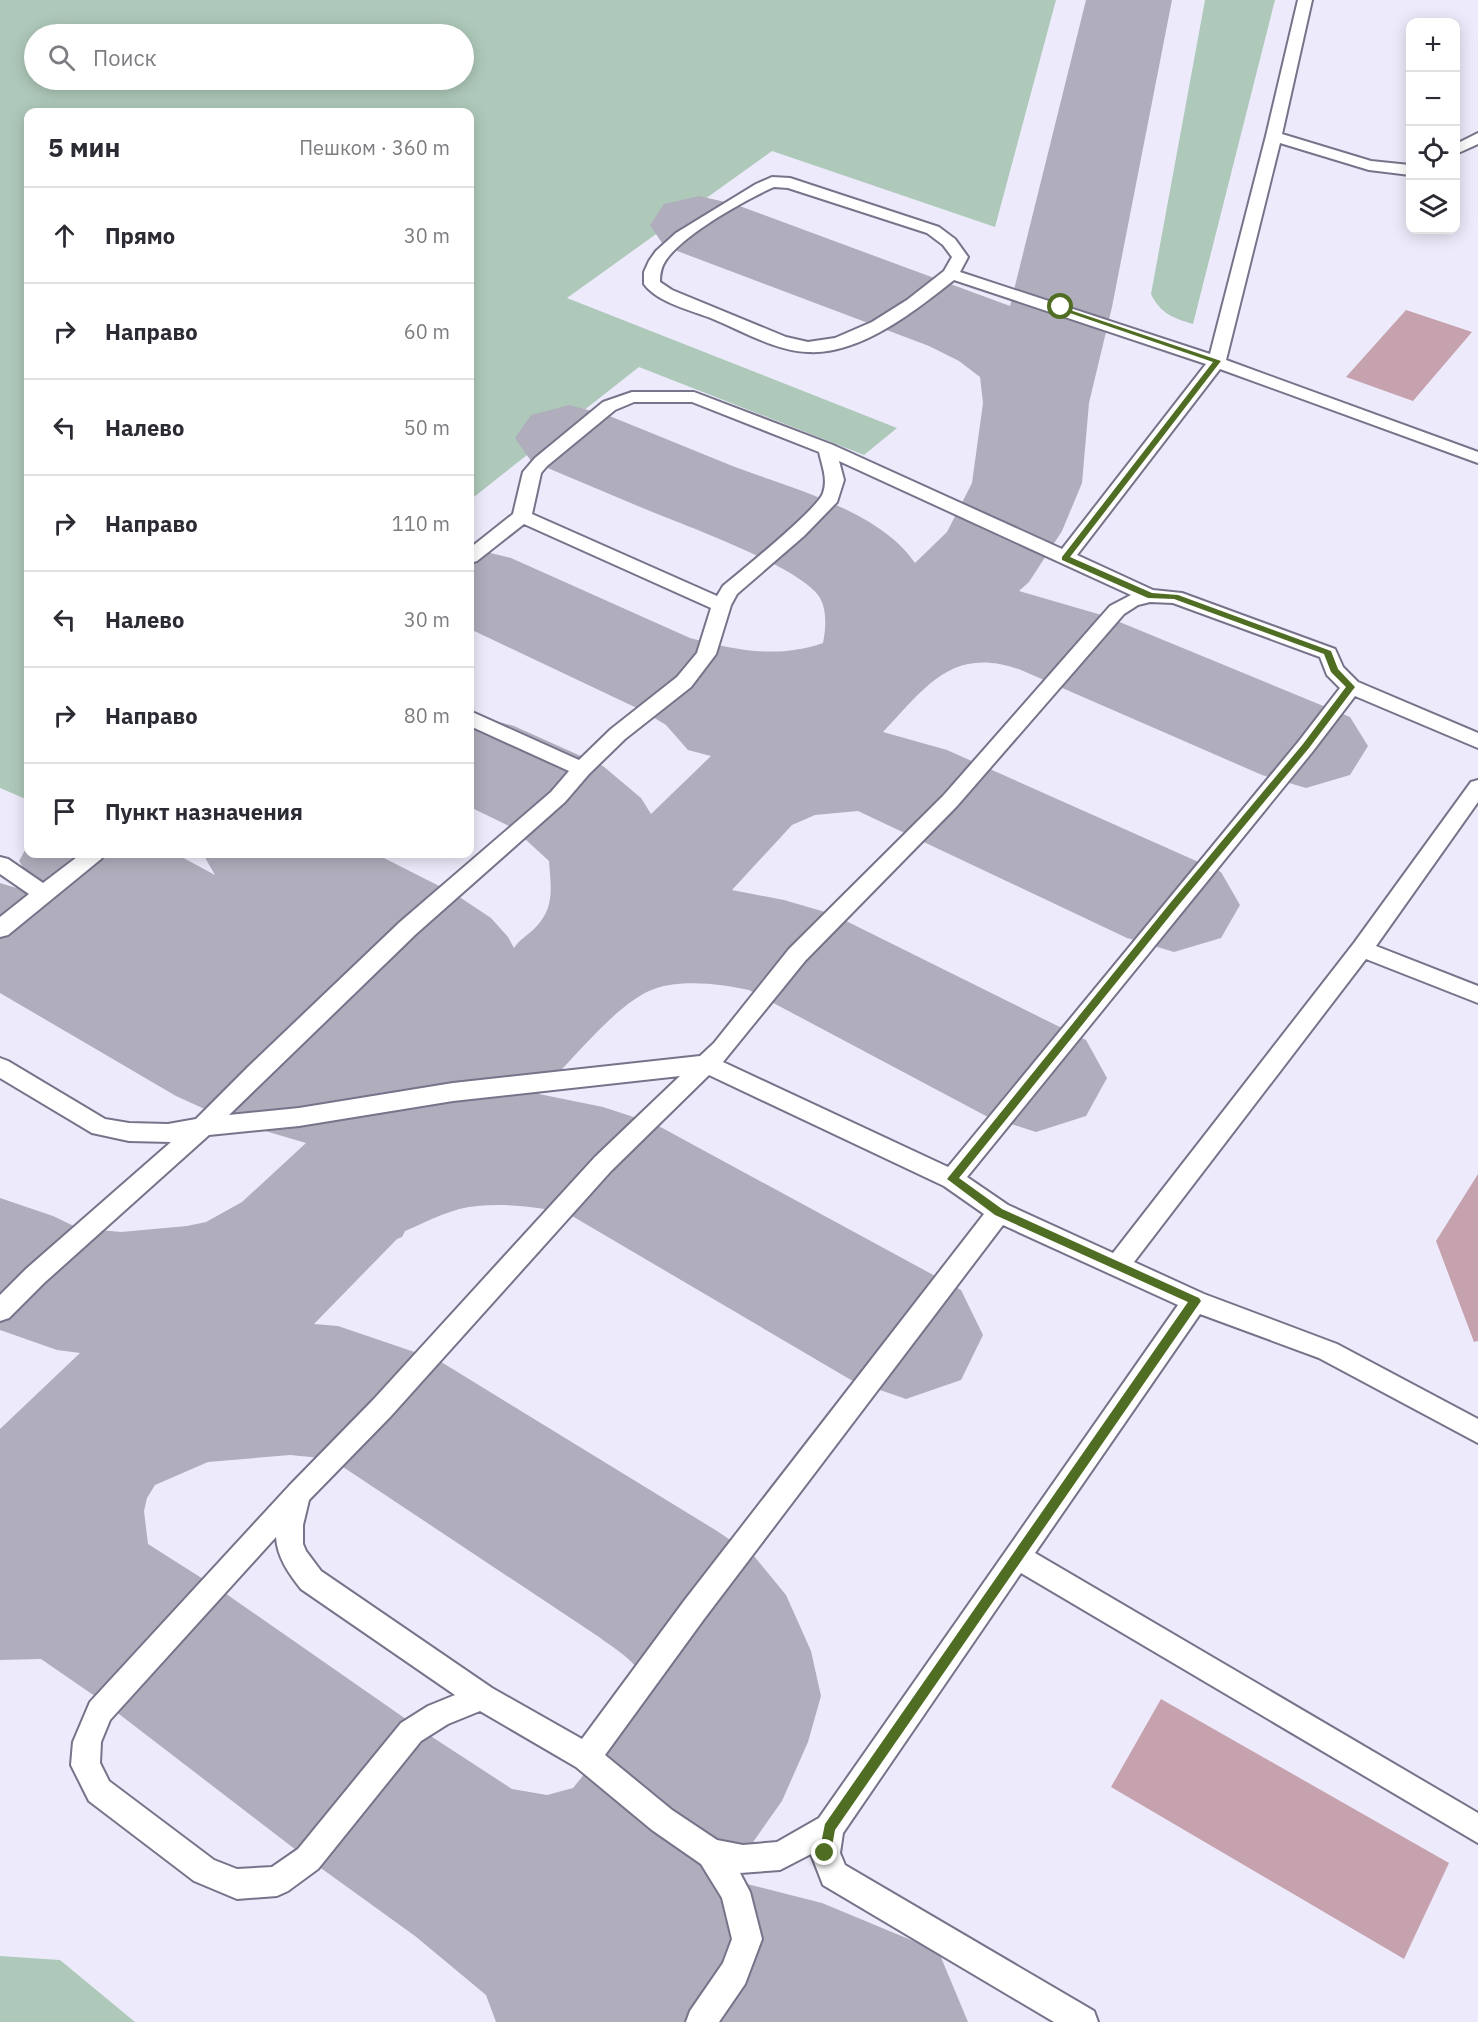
<!DOCTYPE html>
<html lang="ru">
<head>
<meta charset="utf-8">
<style>
	:root { --surface:#fff; --page:#f7f7f7; --text:#2b2b33; --muted:#7c7c81; --line:#e1e1e2 }
	body { margin:0; font-family:"IBM Plex Sans",sans-serif; background:var(--page); color:var(--text) }
	.controls { position:absolute; right:18px; top:18px; display:grid; overflow:hidden; border-radius:12px; box-shadow:0 3px 15px #0003 }
	.controls button { width:54px; height:54px; display:grid; place-items:center; padding:0; border:0; border-bottom:2px solid var(--line); background:var(--surface); color:var(--text); font:30px sans-serif }
	.stop { position:absolute; width:18px; height:18px; margin:-14px; border:4px solid #506e23; border-radius:50%; background:#fff }
	.stop.end { background:#506e23; border-color:#fff; box-shadow:0 2px 6px #0008 }
	.list { margin:0; padding:0; list-style:none }
	h2 { display:flex; justify-content:space-between; align-items:center; height:78px; margin:0; padding:0 24px; font-size:26px }
	h2 small { font-size:20px; font-weight:400; color:var(--muted) }
	.list li { display:grid; grid-template-columns:39px 1fr auto; gap:18px; align-items:center; box-sizing:border-box; height:96px; padding:0 24px; border-top:2px solid var(--line) }
	.list b { display:block; font-size:22px; white-space:nowrap }
	.list em { font-size:20px; font-style:normal; color:var(--muted) }
	.icon { flex:none; width:33px; height:33px; fill:none; stroke:currentColor; stroke-width:2; stroke-linecap:round; stroke-linejoin:round }
	.map { position:relative; flex:none; width:1478px; height:2022px; overflow:hidden }
	.search { position:absolute; background:var(--surface); box-shadow:0 3px 15px #0003; left:24px; top:24px; width:450px; height:66px; display:flex; align-items:center; gap:15px; box-sizing:border-box; padding:0 21px; border-radius:33px; color:var(--muted); font-size:22px }
	.panel { position:absolute; background:var(--surface); box-shadow:0 3px 15px #0003; left:24px; top:108px; width:450px; height:750px; border-radius:12px }
	.map>svg:first-child { display:block }
	.green { fill:#aec9ba; fill-rule:evenodd }
	.lines { fill:none; stroke-linecap:round; stroke-linejoin:round }
	.taxiway { fill:#b0aebc; fill-rule:evenodd }
	.building { fill:#c6a2ae }
	.lane-casing { stroke:#76738a; stroke-width:4 }
	.lane { fill:#fff; fill-rule:evenodd }
	.route { fill:#506e23 }
</style>
</head>
<body>
<div class="map">
<svg width="1478" height="2022" viewBox="0 0 1478 2022">
	<rect width="100%" height="100%" fill="#edebfb"/>
	<!-- green -->
	<path class="green" d="M0,0H1056L995,227L772,151L567,298L897,428L864,455L639,367L470,500V112H28V800L0,788ZM464,34V80H34V34Z
		M1205,0H1275L1193,324C1173,318 1160,313 1151,294Z
		M0,1956L60,1960L135,2022H0Z"/>
	<g class="lines">
		<!-- taxiway -->
		<path class="taxiway" d="M1086,0H1172L1112,307L1089,403L1082,483L1062,531L1029,582L1019,591L1105,616L1350,717L1368,746L1350,775L1306,788L1262,775L1021,670C952,645 926,687 883,732L947,750L1221,872L1240,905L1221,938L1174,952L1127,938L858,811L815,815L792,825L732,890L784,900L832,914L1086,1040L1107,1078L1086,1116L1036,1132L986,1116L749,990C721,984 682,979 654,989C617,1002 568,1065 539,1094L603,1107L655,1124L961,1290L983,1335L961,1380L906,1399L851,1380L567,1213C538,1207 507,1203 477,1206C452,1208 428,1221 405,1231L402,1237L397,1239L314,1324L338,1326L438,1360L717,1531L754,1556L786,1595L811,1651L821,1696L808,1742L782,1801L727,1879L822,1903L928,1947L940,1955L968,2022H496L486,1995L415,1936L300,1853L102,1701L41,1659L0,1660V1429L80,1353L57,1350L0,1330V1198L53,1216L78,1228L121,1232L187,1226L206,1222L242,1202L306,1143L231,1121L176,1096L0,993V883L40,895L19,861L28,845V854H176L215,875L203,854H376L455,894L491,918L508,937L514,948C519,940 528,935 535,928C555,908 551,888 549,861L513,828L470,807V714L514,726L603,766L641,798L651,814L711,756L688,750L666,725L641,710L470,629V548L511,558L690,638C735,650 777,659 823,643C826,628 827,611 820,598C802,567 681,524 645,509C607,493 569,477 531,461L515,438L531,415L569,405L607,415C650,432 692,450 735,467C791,488 880,511 915,563L947,532L972,483L983,403L980,377L959,361L929,346L664,246L650,225L664,204L699,196L734,204L1010,306ZM290,1455L331,1459L599,1637C622,1654 646,1666 647,1697L573,1788L547,1795L512,1789L426,1733L222,1591L148,1544L144,1511L147,1498L155,1485L208,1462Z"/>
	</g>
	<!-- building -->
	<path class="building" d="M1406,310L1472,332L1413,401L1346,377Z
		M1478,1174V1341L1474,1342L1436,1241Z
		M1161,1699L1449,1863L1404,1959L1111,1787Z"/>
	<g class="lines">
		<defs>
			<path id="lane" d="M1298,0H1312L1282,134L1371,161L1410,165V175L1369,170L1280,143L1226,360L1478,452V463L1220,369L1077,555L1153,590L1182,593L1335,649L1343,667L1358,682L1478,733V748L1355,696L1313,751L967,1177L1008,1205L1113,1253L1354,943L1471,782L1478,780V802L1376,946L1478,986V1003L1366,959L1134,1262L1204,1294L1337,1344L1478,1419V1443L1319,1358L1200,1314L1035,1553L1478,1813V1843L1021,1573L843,1833L840,1853L845,1865L1094,2011L1098,2022H1054L823,1885L811,1854L780,1870L740,1873L750,1892L762,1939L745,1984L719,2022H686L690,2011L723,1963L732,1939L722,1898L701,1864L652,1830L576,1767L480,1711L448,1724L421,1741L318,1869L288,1891L277,1896L237,1899L194,1881L89,1801L71,1765L73,1742L90,1702L289,1486L373,1400L595,1157L680,1076L453,1101L299,1126L209,1135L44,1283L9,1318L0,1321V1295L26,1269L171,1142L129,1141L92,1133L0,1078V1058L8,1061L105,1119L129,1123L168,1124L196,1119L249,1066L400,922L551,792L569,771L470,726V711L579,760L611,729L677,677L697,653L711,608L524,524L477,561L470,563V548L513,514L523,472L535,458L603,402L632,392H694L833,445L1062,549L1206,364L954,280C915,311 860,355 808,352C776,351 742,331 713,319C691,310 658,303 644,284V272L649,261L656,251L676,233L756,184L772,177L790,178L939,227L955,239L968,257L960,272L1210,354L1266,136ZM774,187L788,188L927,233L943,245L952,257L944,271L907,300L872,322L835,338L808,342L786,337L672,290L660,282C660,274 661,267 666,260C684,234 745,200 774,187ZM634,402H692L819,452C822,466 828,479 823,493C818,509 741,571 723,586L717,596L532,514L541,473L547,466L615,410ZM839,461L1131,595L1110,606L943,796L789,949L714,1043L700,1056L453,1083L299,1108L229,1115L416,934L565,802L589,774L625,739L691,687L716,654L731,605L737,594L804,536L837,502L844,480ZM1150,602L1173,603L1320,657L1327,675L1340,688L1299,741L948,1167L723,1062L805,961L957,806L1124,614L1138,605ZM709,1075L944,1186L984,1214L684,1601L582,1739L492,1688L321,1571L306,1551L303,1544V1525L309,1500L391,1416L611,1171ZM1003,1225L1178,1305L819,1818L777,1842L743,1845L717,1840L672,1810L605,1755L704,1619ZM276,1537C277,1557 289,1574 301,1589L455,1695L428,1706L401,1723L298,1849L272,1867L237,1869L214,1860L109,1781L100,1763L101,1742L110,1720Z
				M1478,133V144L1456,154V144Z
				M81,854H105L101,859L8,935L0,937V917L29,894L0,874V857L8,859L43,883Z"/>
		</defs>
		<!-- lane casing -->
		<use href="#lane" class="lane-casing"/>
		<!-- lane -->
		<use href="#lane" class="lane"/>
	</g>
	<!-- route -->
	<path class="route" d="M1058,306L1221,361L1070,557L1152,593L1178,595L1331,651L1338,669L1355,687L1309,748L1177,907L959,1178L1002,1209L1199,1298L1201,1301L835,1830L830,1857L825,1859L821,1857L819,1853L825,1824L1188,1302L995,1215L947,1179L1171,902L1303,744L1346,687L1331,672L1324,654L1174,599L1148,598L1062,560V557L1213,362L1058,309Z"/>
</svg>
<div class="controls">
<button>+</button>
<button>−</button>
<button><svg class="icon" aria-label="locate" viewBox="0 0 24 24"><circle cx="12" cy="12" r="6"/><path d="M12 2v4M12 18v4M2 12h4M18 12h4"/></svg></button>
<button><svg class="icon" aria-label="layers" viewBox="0 0 24 24"><path d="M12 4l9 5-9 5-9-5zM3 14l9 5 9-5"/></svg></button>
</div>
<div class="stop" style="left:1061px;top:307px"></div>
<div class="stop end" style="left:825px;top:1853px"></div>
<div class="search"><svg class="icon" aria-label="search" viewBox="0 0 24 24"><circle cx="10" cy="10" r="6"/><path d="M15 15l6 6"/></svg>Поиск</div>
<section class="panel">
<h2>5 мин<small>Пешком · 360 m</small></h2>
<ul class="list">
<li><svg class="icon" aria-label="ahead" viewBox="0 0 24 24"><path d="M12 20V5M6 11l6-6 6 6"/></svg><div><b>Прямо</b></div><em>30 m</em></li>
<li><svg class="icon" aria-label="right" viewBox="0 0 24 24"><path d="M7 20v-9h11M14 6l5 5-5 5"/></svg><div><b>Направо</b></div><em>60 m</em></li>
<li><svg class="icon" aria-label="left" viewBox="0 0 24 24"><path d="M17 20v-9H6M10 6l-5 5 5 5"/></svg><div><b>Налево</b></div><em>50 m</em></li>
<li><svg class="icon" aria-label="right" viewBox="0 0 24 24"><path d="M7 20v-9h11M14 6l5 5-5 5"/></svg><div><b>Направо</b></div><em>110 m</em></li>
<li><svg class="icon" aria-label="left" viewBox="0 0 24 24"><path d="M17 20v-9H6M10 6l-5 5 5 5"/></svg><div><b>Налево</b></div><em>30 m</em></li>
<li><svg class="icon" aria-label="right" viewBox="0 0 24 24"><path d="M7 20v-9h11M14 6l5 5-5 5"/></svg><div><b>Направо</b></div><em>80 m</em></li>
<li><svg class="icon" aria-label="arrive" viewBox="0 0 24 24"><path d="M6 21V4h12l-3 4 3 4H6"/></svg><div><b>Пункт назначения</b></div></li>
</ul>
</section>
</div>
</body>
</html>
